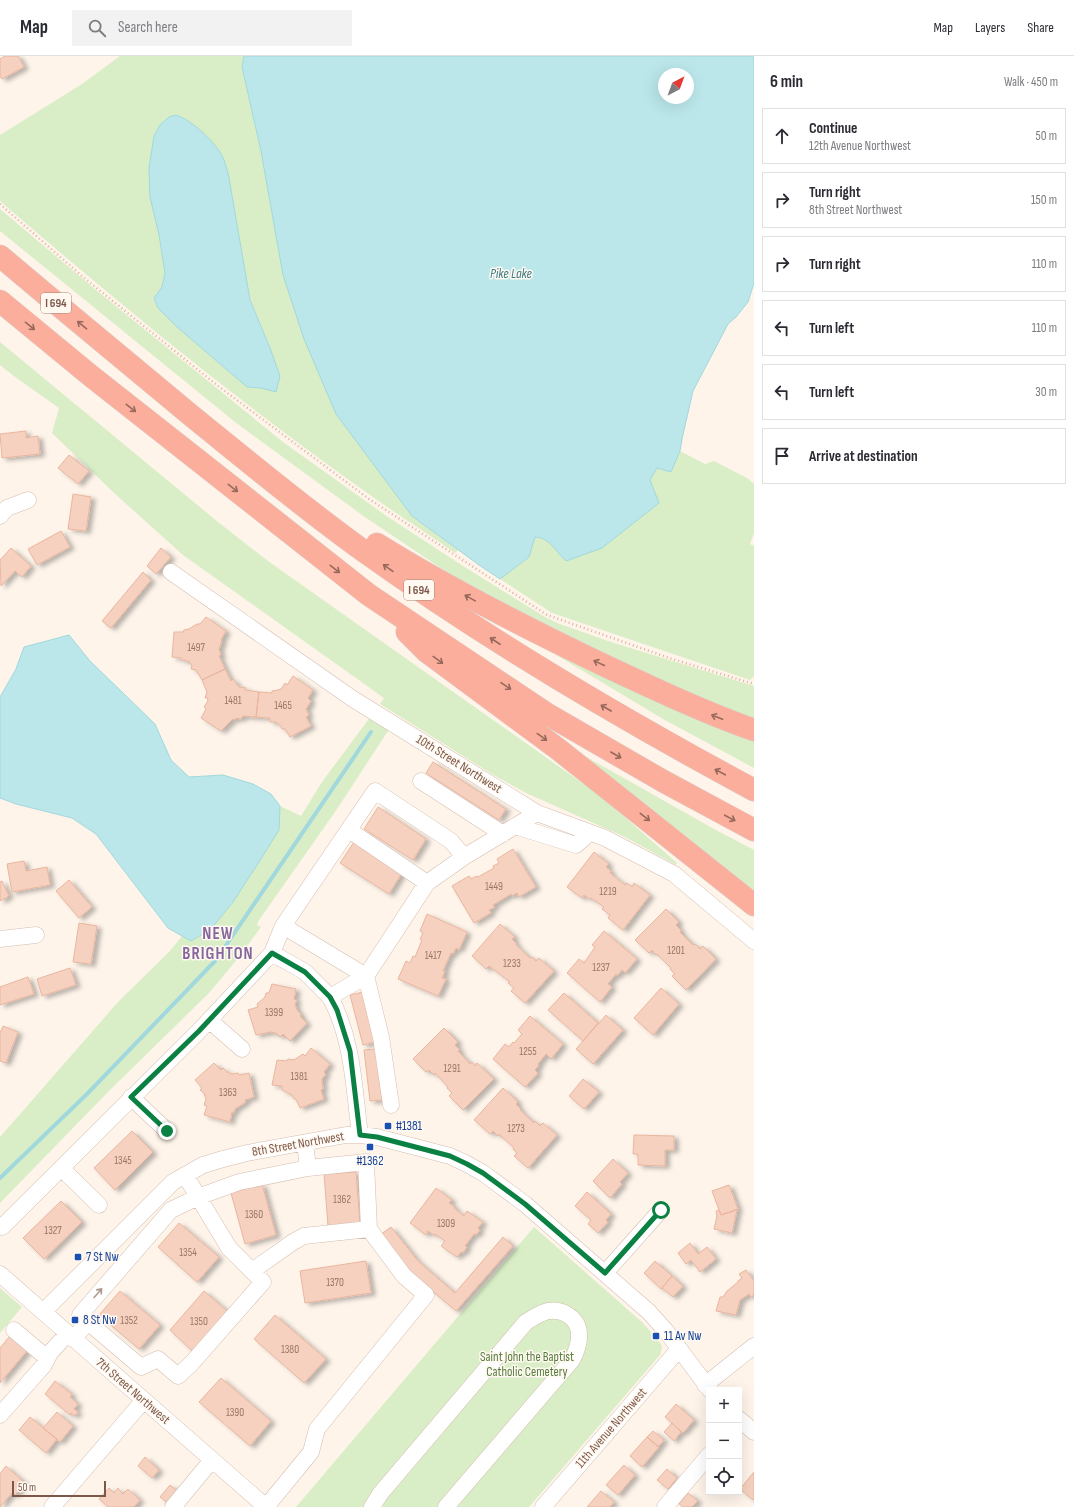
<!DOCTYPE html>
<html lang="en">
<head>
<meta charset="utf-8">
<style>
	:root { --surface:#fff; --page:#f2f2f3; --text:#2b2b33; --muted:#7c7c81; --line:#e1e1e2 }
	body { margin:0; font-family:"Sofia Sans Condensed",sans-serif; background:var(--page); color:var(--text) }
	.controls { position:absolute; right:12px; bottom:12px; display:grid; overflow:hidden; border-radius:0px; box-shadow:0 4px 16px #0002 }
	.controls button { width:36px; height:36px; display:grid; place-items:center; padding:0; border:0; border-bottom:1px solid var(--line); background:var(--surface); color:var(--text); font:20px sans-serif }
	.compass { position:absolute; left:658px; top:12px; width:36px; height:36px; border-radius:50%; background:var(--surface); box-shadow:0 4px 16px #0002; rotate:41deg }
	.scale { position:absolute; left:12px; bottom:10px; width:94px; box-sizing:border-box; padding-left:4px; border:2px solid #7c584a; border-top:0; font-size:11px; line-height:14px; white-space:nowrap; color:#7c584a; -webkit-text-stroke:3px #fff9f1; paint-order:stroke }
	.stop { position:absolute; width:12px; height:12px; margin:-9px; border:3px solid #0b8043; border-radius:50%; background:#fff }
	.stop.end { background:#0b8043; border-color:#fff; box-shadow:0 1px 4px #0008 }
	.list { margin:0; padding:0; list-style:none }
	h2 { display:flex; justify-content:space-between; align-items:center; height:52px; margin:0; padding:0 16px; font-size:17px }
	h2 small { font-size:13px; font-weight:400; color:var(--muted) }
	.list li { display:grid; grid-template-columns:26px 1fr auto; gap:12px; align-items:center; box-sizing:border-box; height:56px; margin:0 8px 8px; padding:0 8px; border:1px solid var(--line); border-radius:0px }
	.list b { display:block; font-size:15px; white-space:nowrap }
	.list p { margin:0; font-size:13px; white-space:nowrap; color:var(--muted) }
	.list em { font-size:13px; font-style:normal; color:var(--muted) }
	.icon { flex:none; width:22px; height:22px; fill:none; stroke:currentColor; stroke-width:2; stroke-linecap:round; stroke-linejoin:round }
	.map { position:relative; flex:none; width:754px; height:1451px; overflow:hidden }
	header { display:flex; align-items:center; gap:24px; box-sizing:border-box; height:56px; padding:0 20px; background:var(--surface); border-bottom:1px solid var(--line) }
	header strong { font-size:19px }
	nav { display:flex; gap:22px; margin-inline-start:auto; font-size:14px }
	.search { width:280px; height:36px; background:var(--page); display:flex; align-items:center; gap:10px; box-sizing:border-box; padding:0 14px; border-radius:0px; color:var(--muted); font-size:15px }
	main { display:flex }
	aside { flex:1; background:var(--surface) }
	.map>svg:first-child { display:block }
	.green { fill:#d9eec6; fill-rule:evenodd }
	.water { fill:#bbe7ea; stroke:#a1d8dd; fill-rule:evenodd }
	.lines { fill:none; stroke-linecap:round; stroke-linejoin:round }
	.stream { stroke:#a1d8dd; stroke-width:4 }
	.building { fill:#f6d1bf; stroke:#eab59e; filter:url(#shadow) }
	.minor-casing { stroke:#d4bdb0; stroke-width:17 }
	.highway-casing { stroke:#dad0cc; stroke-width:23 }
	.path { stroke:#dcb3a1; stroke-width:2.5; stroke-dasharray:1 3; stroke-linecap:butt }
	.minor { stroke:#fff; stroke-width:16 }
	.highway { stroke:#fcae9d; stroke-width:22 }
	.oneway { stroke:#96695b }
	.oneway2 { stroke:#b09b92 }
	.route { stroke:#0b8043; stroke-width:5 }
	.transit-dot { fill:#1a4fb4; stroke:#fff9f1; stroke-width:1.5 }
	.labels { text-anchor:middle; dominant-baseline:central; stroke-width:3; stroke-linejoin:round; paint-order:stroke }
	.number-label { font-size:11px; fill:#9a7667 }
	.shield { fill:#fff9f1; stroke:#a3887c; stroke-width:1 }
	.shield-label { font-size:12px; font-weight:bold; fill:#7c584a }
	.street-label { font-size:13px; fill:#7c584a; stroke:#fff9f1 }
	.transit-label { font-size:13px; fill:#164399; stroke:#fff9f1; text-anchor:start }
	.park-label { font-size:13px; fill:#557c3e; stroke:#fff9f1 }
	.water-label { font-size:14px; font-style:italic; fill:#3c7b82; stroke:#fff9f1 }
	.district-label { font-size:17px; font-weight:bold; letter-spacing:1px; fill:#87669e; stroke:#fff9f1 }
</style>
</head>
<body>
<header>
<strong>Map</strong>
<div class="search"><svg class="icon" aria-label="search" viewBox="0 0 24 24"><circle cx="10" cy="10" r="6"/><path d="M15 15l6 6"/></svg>Search here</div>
<nav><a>Map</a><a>Layers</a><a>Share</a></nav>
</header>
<main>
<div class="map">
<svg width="754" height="1451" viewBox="0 0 754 1451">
	<defs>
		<filter id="shadow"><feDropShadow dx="4.5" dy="2.5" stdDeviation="2" flood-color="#0004"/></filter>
	</defs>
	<rect width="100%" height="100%" fill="#fef4ea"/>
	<!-- green -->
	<path class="green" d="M120,0H244L242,11L261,95L412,460L458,494L455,497C427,477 398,459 370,439C241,348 119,248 0,145V79L82,28ZM159,179L240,187L250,244L270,292L261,332L247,331L177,271L158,252L154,242L162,231L165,217Z
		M0,153L96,234L283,386L388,461L460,508L545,561L557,567L614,587L754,630V665L702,644L549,572L454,521L362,459L235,366L0,175Z
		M0,286L218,466L268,505L602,741L677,807L676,809L625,781L526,737L492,718L380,648L384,642L183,499L113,436L52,377L59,352L15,321L0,309Z
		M680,395L705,408L714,405L747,422L754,428V477L750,488L754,490V620L750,624L552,557L500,523L529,501L535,481C546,480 556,493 562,502L650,424L657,412L671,416Z
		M548,594L754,682V712L663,663Z
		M371,660L390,672L335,756L259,864L257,869L261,871L239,901L209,937L108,1036L0,1147V1081L118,946L169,896L182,880L191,885L211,873L233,846L259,806L279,774L280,750L301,760L322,726Z
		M583,699L714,773L754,794V839Z
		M534,1171L643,1267L661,1288L662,1291L660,1299L529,1451H296Z
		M0,1232L22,1251L0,1277Z"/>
	<!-- water -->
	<path class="water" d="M244,0H754V227L748,246L736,261L728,268L693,335L682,383L680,395L671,416L657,412L650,424L659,447L602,492L566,505C557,497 549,481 535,481L529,501L500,523L479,509L412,460L336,358L304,283L283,219L261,95L242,11ZM664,18H688V42H664Z
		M176,59C192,64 218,88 224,104C226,110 228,116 229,122L250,244L270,292L280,320L276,336L261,332L247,331L177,271L158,252L154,242L162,231L165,217L159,179L150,141L149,112L154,80L160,69L169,61Z
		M69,579L90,605L155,668L171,704L189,721L223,719L253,728L271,738L280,750L279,774L259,806L233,846L211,873L191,885L168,872L96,778L72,762L16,748L0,742V641L16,613L24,591Z"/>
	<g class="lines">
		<!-- stream -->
		<path class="stream" d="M0,1122L87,1038L216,904L371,676"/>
	</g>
	<!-- building -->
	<path class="building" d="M5,0H18L24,11L2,23L0,20V3Z
		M26,375V382L38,380L40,398L2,402L0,378Z
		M69,399L89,415L78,428L58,412Z
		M73,438L91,441L86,475L68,473Z
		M61,475L70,491L37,509L28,493Z
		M11,492L31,510L22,521L15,515L1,530L0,504Z
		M161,492L171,501L156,518L147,510Z
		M143,516L151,524L111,572L102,565Z
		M206,561L226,575L221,584L222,585L219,593L221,599L219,600L225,613L202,624L196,614L191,613L192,609L188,605L181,604V602L172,601L174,576H183L184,574L189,573L197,568H200Z
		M225,613L231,625L233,623L239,631L246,632L245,634L259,636L256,661L243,660L241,663L237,662L235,664L233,663L221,675L201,662L206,653L204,651L208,645L207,641L205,642L207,636L202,624Z
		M293,620L313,634L308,642L311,645L306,653L309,659L306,661L311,670L290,681L285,673H282L280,669L275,666H270V662L256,661L259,636L272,637V635L278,634L281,633L285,627L287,629Z
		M433,706L506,753L499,764L426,717Z
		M378,751L426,783L413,804L364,773Z
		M354,786L402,817L389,838L340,807Z
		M513,793L536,831L519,841L517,837L512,840L511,838L493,849L495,851L489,854L491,857L474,867L452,830L469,820L471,823L477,820L478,821L494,812L493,810L499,807L497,803Z
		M594,796L609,808L606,811L611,815L610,817L625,829L627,827L632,831L634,827L650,839L623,874L608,862L610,859L602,853L604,851L591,842L590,843L584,839L582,842L567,831Z
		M24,805L26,815L47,811L50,829L12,836L7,808Z
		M69,824L92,851L79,862L56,835Z
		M2,825L9,840L0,845V826Z
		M666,853L679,866L676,869L681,874L680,876L693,889L695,888L700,893L703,890L716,903L686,934L672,920L675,918L670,913L671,912L657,898L656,899L652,894L649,897L635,884Z
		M427,858L467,876L459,894L456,892L453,898L451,897L443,915H445L442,922L446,923L438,940L398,923L406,905L410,907L413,900L415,901L422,884L420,883L423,877L420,875Z
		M79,867L97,870L91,908L73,906Z
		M500,868L515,881L512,883L517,888L516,889L530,902L532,901L536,905L539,902L554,915L525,947L511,935L514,932L508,927L510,926L489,910L486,913L472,900Z
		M604,875L637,903L625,917L622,914L617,920L616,918L608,928L612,931L600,946L567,917L579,903L584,907L595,891L592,889Z
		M70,912L76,929L42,940L37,923Z
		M28,921L34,938L0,949V931Z
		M272,928L296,933L294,943L297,944L295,948L297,954L301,958L300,960L307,967L290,985L283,978L280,981L276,977L270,976L256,979L248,954L258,951L257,948L265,941L266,937H269Z
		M661,932L679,948L653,979L634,962Z
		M363,936L375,986L363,989L350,939Z
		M564,937L598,967L583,985L548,954Z
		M606,959L623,974L593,1008L576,993Z
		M530,960L563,988L551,1003L546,998L538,1008L539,1009L535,1014L538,1017L525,1031L493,1003L505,988L509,991L513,986L514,987L522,978L518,974Z
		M3,970L18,976L6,1007L0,1005V977Z
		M444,972L458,986L455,989L460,994L458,995L470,1008L472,1006L475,1010L477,1007L494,1023L463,1054L449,1040L452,1037L447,1032L448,1031L435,1017L434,1019L429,1014L426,1016L413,1003Z
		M311,992L330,1008L324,1016L326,1018L322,1023L323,1033L321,1034L324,1043L300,1052L296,1043H294L292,1039L282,1034V1030L272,1029L277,1004L287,1005L288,1003L294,1004L303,998L305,1000Z
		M376,993L382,1044L370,1045L364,994Z
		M214,1007L221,1014L223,1012L227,1016L232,1018L238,1017L239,1019L249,1017L254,1041L245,1044L246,1046L235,1053L234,1057L232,1056L230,1066L204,1059L207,1050L204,1049L206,1043L204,1037L200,1034L202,1032L195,1024Z
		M583,1023L599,1036L584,1053L569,1040Z
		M503,1032L518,1046L516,1048L521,1053L520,1054L534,1067L535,1065L540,1070L543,1067L557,1079L528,1112L514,1100L517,1097L513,1093L514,1092L499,1078L498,1080L493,1075L490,1078L474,1064Z
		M132,1075L153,1096L115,1134L94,1112Z
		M634,1079L674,1080V1094H665V1110L638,1109V1098H633Z
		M613,1103L628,1117L620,1126L622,1128L610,1142L593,1125Z
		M356,1116L360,1168L328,1170L324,1118Z
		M262,1128L276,1179L245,1188L231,1137Z
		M729,1129L738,1153L721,1159L712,1135Z
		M436,1132L452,1144L449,1147L455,1151L454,1152L464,1160L467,1155L483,1166L478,1172L480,1174L476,1179L474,1178L465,1190L467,1191L463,1197L461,1196L457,1201L441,1190L445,1185L435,1178L434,1179L428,1175L426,1179L410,1167Z
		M587,1136L611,1158L606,1164L608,1166L598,1177L588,1168L591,1164L575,1150Z
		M61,1145L82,1166L44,1203L23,1182Z
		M719,1154L721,1159L737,1154L732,1177L714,1173L717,1160L716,1155Z
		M179,1167L219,1201L197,1226L158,1191Z
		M391,1171L418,1205L455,1237L503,1181L513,1190L456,1255L409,1215L380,1179Z
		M690,1187L698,1198L707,1191L716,1203L700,1216L691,1204L686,1208L678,1197Z
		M366,1205L371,1237L305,1247L300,1215Z
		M655,1205L672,1220L661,1233L644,1217Z
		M746,1214L754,1225V1239L751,1241L749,1238L740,1244L736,1259L716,1255L720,1241H723L727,1235L738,1226V1225L742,1222L739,1218Z
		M672,1220L683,1230L673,1241L662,1232Z
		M120,1235L160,1269L139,1293L99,1259Z
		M204,1235L228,1256L193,1296L170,1274Z
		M275,1259L326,1303L304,1327L254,1283Z
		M10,1280L27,1295L0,1327V1292Z
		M221,1322L271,1365L250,1390L199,1346Z
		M55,1325L72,1338L70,1341L78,1348L74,1353L78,1356L75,1360L71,1357L70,1359L45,1338Z
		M676,1348L694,1364L683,1377L665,1361Z
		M57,1356L73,1370L60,1386L43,1372Z
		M30,1361L57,1383L46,1397L19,1374Z
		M672,1367L681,1376L674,1385L664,1376Z
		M653,1375L664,1384L658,1391L647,1381Z
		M647,1381L659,1391L642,1411L630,1400Z
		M145,1401L159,1414L152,1422L138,1410Z
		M624,1409L635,1419L618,1439L606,1429Z
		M6,1410L25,1427L15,1439L12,1437L0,1451V1418Z
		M667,1413L677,1422L668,1433L657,1424Z
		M754,1416V1442L753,1444L740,1433Z
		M170,1429L180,1437L170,1449L160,1441Z
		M109,1432L114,1437L118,1432L123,1438L128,1433L140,1444L134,1451H108L99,1443Z
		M601,1435L614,1446L610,1451H587Z
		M688,1437L698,1445L692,1451H683L679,1448Z"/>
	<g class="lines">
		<defs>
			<path id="minor" d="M0,460L7,452L28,444
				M171,516L353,643L537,757L605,782L674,818L754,885
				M421,725L503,778
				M515,770L576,789L584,782L586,775
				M349,774L427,827
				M283,870L366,920L381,981L391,1049
				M0,883L36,879
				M272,897L283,870L375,735L451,785L464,801
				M209,964L242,993
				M131,1041L167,1075
				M360,1079C354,1033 353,983 330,941L366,920L427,827L464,801L537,757
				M61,1112L99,1149
				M2,1171L199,975L272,897L305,916L330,941
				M252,1215L293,1186L304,1180L369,1173
				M605,1217L661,1154
				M0,1218L266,1451
				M43,1256L173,1126L203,1109L223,1103L247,1097L346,1079H360L377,1081L450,1100L467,1108L483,1117L525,1148L649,1256L666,1275L710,1334
				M88,1266L80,1259L171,1154L198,1141L239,1126L308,1112L305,1087
				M14,1274L47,1302
				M73,1283L88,1266L141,1311L158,1303L178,1320L191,1308L263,1226L229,1192L185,1119
				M705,1329L754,1290
				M0,1359L44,1309L50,1297L67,1278
				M739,1363L754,1376
				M52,1451L144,1344
				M173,1451L212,1404
				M266,1451L311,1396L317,1373L426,1239L404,1220L369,1173L366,1106L308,1112
				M372,1451L380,1438L526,1266C534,1261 540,1257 548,1255C555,1254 561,1255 566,1258C585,1268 580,1289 572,1304L446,1451
				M543,1451L679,1293
				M665,1451L709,1399"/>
			<path id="highway" d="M0,200C64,254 129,308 193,361C250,407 306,454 365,496C489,585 620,662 754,734
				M0,245L91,320L369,539L547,658L663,725L754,774
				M377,488C453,535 532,575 612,613C659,635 706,657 754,674
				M407,576L427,596L558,693L754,849"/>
		</defs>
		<!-- minor casing -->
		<use href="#minor" class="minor-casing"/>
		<!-- highway casing -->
		<use href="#highway" class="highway-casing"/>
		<!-- path -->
		<path class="path" d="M0,148L83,221L218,330L369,443L547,559L672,603L754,628"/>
		<!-- minor -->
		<use href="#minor" class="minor"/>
		<!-- highway -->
		<use href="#highway" class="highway"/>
	</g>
	<!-- one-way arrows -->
	<defs><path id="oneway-shaft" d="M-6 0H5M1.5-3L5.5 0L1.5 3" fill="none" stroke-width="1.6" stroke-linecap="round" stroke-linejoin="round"/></defs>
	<g class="oneway">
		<use href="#oneway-shaft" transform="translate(82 269) rotate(-140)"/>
		<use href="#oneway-shaft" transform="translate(30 270) rotate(39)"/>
		<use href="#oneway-shaft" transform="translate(131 352) rotate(38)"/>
		<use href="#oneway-shaft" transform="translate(233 432) rotate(38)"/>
		<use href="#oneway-shaft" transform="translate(388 512) rotate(-145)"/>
		<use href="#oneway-shaft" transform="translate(335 513) rotate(38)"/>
		<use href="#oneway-shaft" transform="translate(470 542) rotate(-151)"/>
		<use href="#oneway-shaft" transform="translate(495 585) rotate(-147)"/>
		<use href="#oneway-shaft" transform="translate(438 604) rotate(36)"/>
		<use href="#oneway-shaft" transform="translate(599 607) rotate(-155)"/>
		<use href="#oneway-shaft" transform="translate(506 630) rotate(34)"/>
		<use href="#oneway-shaft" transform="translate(606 652) rotate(-150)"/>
		<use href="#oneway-shaft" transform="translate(717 661) rotate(-159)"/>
		<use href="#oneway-shaft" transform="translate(542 681) rotate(36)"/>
		<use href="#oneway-shaft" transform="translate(616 699) rotate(30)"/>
		<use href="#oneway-shaft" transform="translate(720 716) rotate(-152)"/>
		<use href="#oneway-shaft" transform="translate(645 761) rotate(38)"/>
		<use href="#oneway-shaft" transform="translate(730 762) rotate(28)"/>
	</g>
	<use class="oneway2" href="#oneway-shaft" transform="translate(98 1237) rotate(-49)"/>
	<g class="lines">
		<!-- route -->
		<path class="route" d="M167,1075L131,1041L199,975L272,897L305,916L330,941L337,954L350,995L360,1079L377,1081L450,1100L467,1108L483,1117L525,1148L605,1217L661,1154"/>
	</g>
	<!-- markers -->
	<g class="transit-dot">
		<rect x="384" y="1066" width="8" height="8" rx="2"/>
		<rect x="366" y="1087" width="8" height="8" rx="2"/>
		<rect x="74" y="1197" width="8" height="8" rx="2"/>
		<rect x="71" y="1260" width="8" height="8" rx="2"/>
		<rect x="652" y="1276" width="8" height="8" rx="2"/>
	</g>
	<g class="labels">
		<!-- number labels -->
		<g class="number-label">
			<text x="196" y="591">1497</text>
			<text x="233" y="644">1481</text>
			<text x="283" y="649">1465</text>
			<text x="494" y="830">1449</text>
			<text x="608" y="835">1219</text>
			<text x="676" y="894">1201</text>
			<text x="433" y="899">1417</text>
			<text x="512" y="907">1233</text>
			<text x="601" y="911">1237</text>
			<text x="274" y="956">1399</text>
			<text x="528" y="995">1255</text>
			<text x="452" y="1012">1291</text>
			<text x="299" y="1020">1381</text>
			<text x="228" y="1036">1363</text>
			<text x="516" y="1072">1273</text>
			<text x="123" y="1104">1345</text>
			<text x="342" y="1143">1362</text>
			<text x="254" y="1158">1360</text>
			<text x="446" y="1167">1309</text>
			<text x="53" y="1174">1327</text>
			<text x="188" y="1196">1354</text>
			<text x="335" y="1226">1370</text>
			<text x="129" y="1264">1352</text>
			<text x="199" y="1265">1350</text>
			<text x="290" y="1293">1380</text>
			<text x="235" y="1356">1390</text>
		</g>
		<!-- shield labels -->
		<g class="shield">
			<rect x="41" y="237" width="30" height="20" rx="3"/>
			<rect x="404" y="524" width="30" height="20" rx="3"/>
		</g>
		<g class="shield-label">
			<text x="56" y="247">I 694</text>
			<text x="419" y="534">I 694</text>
		</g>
		<!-- street labels -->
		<g class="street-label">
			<text transform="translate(459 708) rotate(32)">10th Street Northwest</text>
			<text transform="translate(298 1088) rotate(-10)">8th Street Northwest</text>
			<text transform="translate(133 1335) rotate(41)">7th Street Northwest</text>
			<text transform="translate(611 1372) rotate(-49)">11th Avenue Northwest</text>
		</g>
		<!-- transit labels -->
		<g class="transit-label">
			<text x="396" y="1070">#1381</text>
			<text x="370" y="1105" text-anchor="middle">#1362</text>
			<text x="86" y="1201">7 St Nw</text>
			<text x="83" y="1264">8 St Nw</text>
			<text x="664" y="1280">11 Av Nw</text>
		</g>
		<!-- park labels -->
		<g class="park-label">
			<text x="527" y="1301">Saint John the Baptist<tspan x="527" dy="15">Catholic Cemetery</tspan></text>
		</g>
		<!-- water labels -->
		<g class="water-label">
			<text x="511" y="217">Pike Lake</text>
		</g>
		<!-- district labels -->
		<g class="district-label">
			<text x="218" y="878">NEW<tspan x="218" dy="20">BRIGHTON</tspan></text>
		</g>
	</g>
</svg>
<div class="controls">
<button>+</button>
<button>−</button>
<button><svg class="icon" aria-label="locate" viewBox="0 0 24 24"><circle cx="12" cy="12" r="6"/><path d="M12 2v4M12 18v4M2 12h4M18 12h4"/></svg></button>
</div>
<svg class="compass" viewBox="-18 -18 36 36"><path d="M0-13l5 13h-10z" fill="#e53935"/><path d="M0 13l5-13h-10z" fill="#7c7c81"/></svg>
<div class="scale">50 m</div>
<div class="stop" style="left:661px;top:1154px"></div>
<div class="stop end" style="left:167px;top:1075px"></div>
</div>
<aside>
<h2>6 min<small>Walk · 450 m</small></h2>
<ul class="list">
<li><svg class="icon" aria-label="ahead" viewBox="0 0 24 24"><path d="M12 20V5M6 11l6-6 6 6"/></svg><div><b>Continue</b><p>12th Avenue Northwest</p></div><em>50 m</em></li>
<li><svg class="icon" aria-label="right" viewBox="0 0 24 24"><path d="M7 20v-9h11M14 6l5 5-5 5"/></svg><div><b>Turn right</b><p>8th Street Northwest</p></div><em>150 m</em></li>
<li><svg class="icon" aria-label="right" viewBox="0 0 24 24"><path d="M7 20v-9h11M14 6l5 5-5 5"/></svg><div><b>Turn right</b></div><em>110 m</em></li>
<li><svg class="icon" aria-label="left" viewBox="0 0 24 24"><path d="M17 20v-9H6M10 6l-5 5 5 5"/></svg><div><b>Turn left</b></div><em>110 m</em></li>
<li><svg class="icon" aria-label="left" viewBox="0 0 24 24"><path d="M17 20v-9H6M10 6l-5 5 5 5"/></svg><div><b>Turn left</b></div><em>30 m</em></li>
<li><svg class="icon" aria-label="arrive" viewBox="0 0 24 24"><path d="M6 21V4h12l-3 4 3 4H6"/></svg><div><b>Arrive at destination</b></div></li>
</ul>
</aside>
</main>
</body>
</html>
